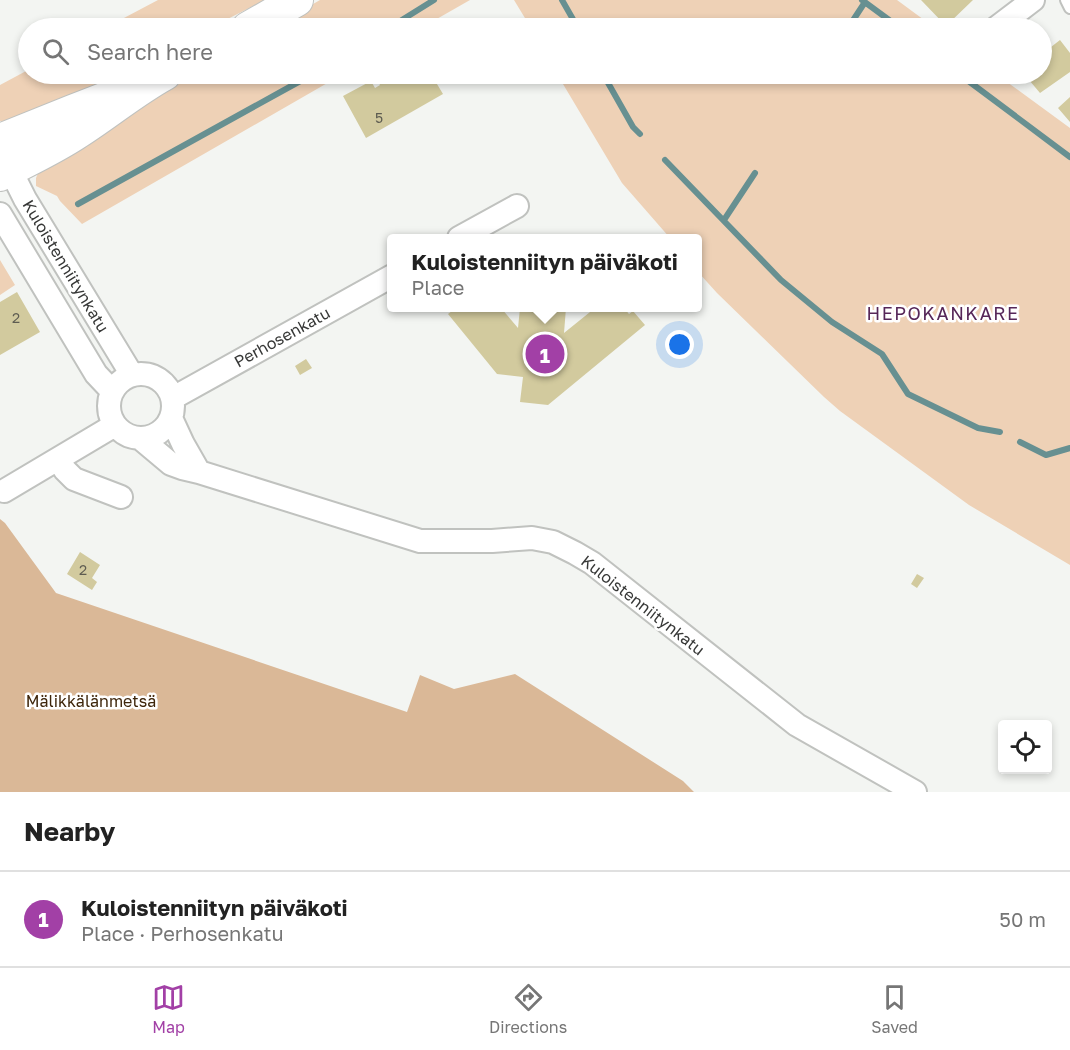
<!DOCTYPE html>
<html lang="en">
<head>
<meta charset="utf-8">
<style>
	:root { --surface:#fff; --page:#f6f6f6; --text:#222; --muted:#767676; --line:#e0e0e0; --accent:#a240a6 }
	body { margin:0; font-family:"Golos Text",sans-serif; background:var(--page); color:var(--text) }
	.controls { position:absolute; right:18px; bottom:18px; display:grid; overflow:hidden; border-radius:6px; box-shadow:0 3px 9px #0003 }
	.controls button { width:54px; height:54px; display:grid; place-items:center; padding:0; border:0; border-bottom:2px solid var(--line); background:var(--surface); color:var(--text); font:30px sans-serif }
	.you { position:absolute; left:680px; top:345px; width:21px; height:21px; margin:-15px; border:4px solid #fff; border-radius:50%; background:#1a73e8; box-shadow:0 0 0 9px #1a73e833 }
	.badge { display:grid; place-items:center; width:39px; height:39px; border-radius:50%; background:var(--accent); color:#fff; font-size:20px; font-weight:700 }
	.pin { position:absolute; translate:-50% -50%; border:3px solid #fff; box-shadow:0 2px 6px #0006 }
	.popup { position:absolute; left:387px; top:234px; width:315px; height:78px; box-sizing:border-box; display:grid; place-content:center; border-radius:6px; background:var(--surface); filter:drop-shadow(0 2px 4px #0005); font-size:20px; white-space:nowrap; color:var(--muted) }
	.popup b { font-size:22px; color:var(--text) }
	.popup::after { content:''; position:absolute; left:50%; top:100%; margin-left:-12px; border:12px solid transparent; border-top-color:var(--surface) }
	.list { margin:0; padding:0; list-style:none }
	h2 { display:flex; justify-content:space-between; align-items:center; height:78px; margin:0; padding:0 24px; font-size:26px }
	h2 small { font-size:20px; font-weight:400; color:var(--muted) }
	.list li { display:grid; grid-template-columns:39px 1fr auto; gap:18px; align-items:center; box-sizing:border-box; height:96px; padding:0 24px; border-top:2px solid var(--line) }
	.list b { display:block; font-size:22px; white-space:nowrap }
	.list p { margin:0; font-size:20px; white-space:nowrap; color:var(--muted) }
	.list em { font-size:20px; font-style:normal; color:var(--muted) }
	.icon { flex:none; width:33px; height:33px; fill:none; stroke:currentColor; stroke-width:2; stroke-linecap:round; stroke-linejoin:round }
	.map { position:relative; flex:none; width:1070px; height:792px; overflow:hidden }
	.search { position:absolute; background:var(--surface); box-shadow:0 3px 9px #0003; left:18px; right:18px; top:18px; height:66px; display:flex; align-items:center; gap:15px; box-sizing:border-box; padding:0 21px; border-radius:33px; color:var(--muted); font-size:22px }
	.sheet { height:174px; background:var(--surface) }
	nav { display:flex; justify-content:space-around; align-items:center; box-sizing:border-box; height:84px; border-top:2px solid var(--line); background:var(--surface); font-size:16px; color:var(--muted) }
	nav a { display:grid; justify-items:center; gap:3px }
	nav .on { color:var(--accent) }
	.map>svg:first-child { display:block }
	.green { fill:#eed1b6 }
	.forest { fill:#dab897 }
	.lines { fill:none; stroke-linecap:round; stroke-linejoin:round }
	.stream { stroke:#679091; stroke-width:6 }
	.building { fill:#d2ca9e }
	.lane-casing { stroke:#c0c2bf; stroke-width:14 }
	.street-casing { stroke:#c0c2bf; stroke-width:26 }
	.secondary-casing { stroke:#c0c2bf; stroke-width:34 }
	.lane { stroke:#fff; stroke-width:10 }
	.street { stroke:#fff; stroke-width:22 }
	.secondary { stroke:#fff; stroke-width:32 }
	.labels { text-anchor:middle; dominant-baseline:central; stroke-width:5; stroke-linejoin:round; paint-order:stroke }
	.number-label { font-size:14px; fill:#5e5c51 }
	.street-label { font-size:16px; fill:#373837; stroke:#fff }
	.park-label { font-size:16px; fill:#3d250a; stroke:#fff }
	.neighbourhood-label { font-size:18px; letter-spacing:1.5px; fill:#562658; stroke:#fff }
</style>
</head>
<body>
<div class="map">
<svg width="1070" height="792" viewBox="0 0 1070 792">
	<rect width="100%" height="100%" fill="#f3f5f2"/>
	<!-- green -->
	<path class="green" d="M158,0H265L210,28H105Z
		M320,0H470L421,28H272Z
		M514,0H897L935,28H531Z
		M28,70V74H121L97,85L3,122L0,121V85Z
		M196,74H343L82,224L60,201L57,196L36,186V178L41,166Z
		M557,74H996L1070,128V565L969,505L840,411L824,397L717,293L698,272V238H670L622,183Z
		M0,260L15,285L0,295Z"/>
	<!-- forest -->
	<path class="forest" d="M0,519L5,523L56,593L407,712L420,675L454,689L515,674L683,781L694,792H0Z"/>
	<g class="lines">
		<!-- stream -->
		<path class="stream" d="M562,0L578,28
			M862,0L900,28
			M389,28L434,0
			M848,28L865,2
			M603,74L633,127L640,134
			M959,74L1070,157
			M665,160L781,280L832,322L882,354L908,394L978,428L1000,432
			M78,204L313,74
			M724,220L755,173
			M1020,442L1046,455L1070,448"/>
	</g>
	<!-- building -->
	<path class="building" d="M921,0H973L946,26Z
		M1060,40L1070,53V72L1040,93L1024,74H1042V54Z
		M383,74H431L443,94L366,138L343,96L371,81L375,88L380,85L376,78Z
		M1070,97V122L1058,108Z
		M17,292L40,332L0,355V302Z
		M456,308H501L518,328L520,308H566L564,333L595,308H624L629,314L633,311L645,325L548,405L520,402L523,377L497,374L448,314Z
		M306,359L312,368L300,375L295,366Z
		M80,552L100,565L92,578L97,582L92,590L67,574Z
		M917,574L924,578L917,588L911,584Z"/>
	<g class="lines">
		<defs>
			<path id="lane" d="M1066,0L1070,8"/>
			<path id="street" d="M996,28L1033,0
				M0,159L10,169L25,199L132,375
				M0,214L96,374L112,391
				M459,238L517,206
				M109 406a32 32 0 1 1 64 0a32 32 0 1 1-64 0Z
				M173,398L392,276
				M171,418L183,444L199,472
				M140,438L171,464L182,468L199,472L420,541H492L532,538L553,542L575,553L592,563L797,725L915,792
				M58,459L65,470L74,479L121,497
				M4,491L115,425"/>
			<path id="secondary" d="M248,28L297,0
				M0,140L72,111L111,96
				M0,175C26,161 53,149 77,133C107,114 134,91 165,74"/>
		</defs>
		<!-- lane casing -->
		<use href="#lane" class="lane-casing"/>
		<!-- street casing -->
		<use href="#street" class="street-casing"/>
		<!-- secondary casing -->
		<use href="#secondary" class="secondary-casing"/>
		<!-- lane -->
		<use href="#lane" class="lane"/>
		<!-- street -->
		<use href="#street" class="street"/>
		<!-- secondary -->
		<use href="#secondary" class="secondary"/>
	</g>
	<g class="labels">
		<!-- number labels -->
		<g class="number-label">
			<text x="379" y="117">5</text>
			<text x="16" y="317">2</text>
			<text x="83" y="569">2</text>
		</g>
		<!-- street labels -->
		<g class="street-label">
			<text transform="translate(66 266) rotate(59)">Kuloistenniitynkatu</text>
			<text transform="translate(282 337) rotate(-29)">Perhosenkatu</text>
			<text transform="translate(643 605) rotate(38)">Kuloistenniitynkatu</text>
		</g>
		<!-- park labels -->
		<g class="park-label">
			<text x="91" y="701">Mälikkälänmetsä</text>
		</g>
		<!-- neighbourhood labels -->
		<g class="neighbourhood-label">
			<text x="943" y="313">HEPOKANKARE</text>
		</g>
	</g>
</svg>
<div class="controls">
<button><svg class="icon" aria-label="locate" viewBox="0 0 24 24"><circle cx="12" cy="12" r="6"/><path d="M12 2v4M12 18v4M2 12h4M18 12h4"/></svg></button>
</div>
<div class="you"></div>
<div class="pin badge" style="left:545px;top:354px">1</div>
<div class="popup"><b>Kuloistenniityn päiväkoti</b>Place</div>
<div class="search"><svg class="icon" aria-label="search" viewBox="0 0 24 24"><circle cx="10" cy="10" r="6"/><path d="M15 15l6 6"/></svg>Search here</div>
</div>
<section class="sheet">
<h2>Nearby<small></small></h2>
<ul class="list">
<li><span class="badge">1</span><div><b>Kuloistenniityn päiväkoti</b><p>Place · Perhosenkatu</p></div><em>50 m</em></li>
</ul>
</section>
<nav>
<a class="on"><svg class="icon" aria-label="map" viewBox="0 0 24 24"><path d="M3 6l6-2 6 2 6-2v14l-6 2-6-2-6 2zM9 4v14M15 6v14"/></svg>Map</a>
<a><svg class="icon" aria-label="directions" viewBox="0 0 24 24"><path d="M12 3l9 9-9 9-9-9zM9 14v-3h6M13 9l2 2-2 2"/></svg>Directions</a>
<a><svg class="icon" aria-label="saved" viewBox="0 0 24 24"><path d="M7 4h10v16l-5-4-5 4z"/></svg>Saved</a>
</nav>
</body>
</html>
